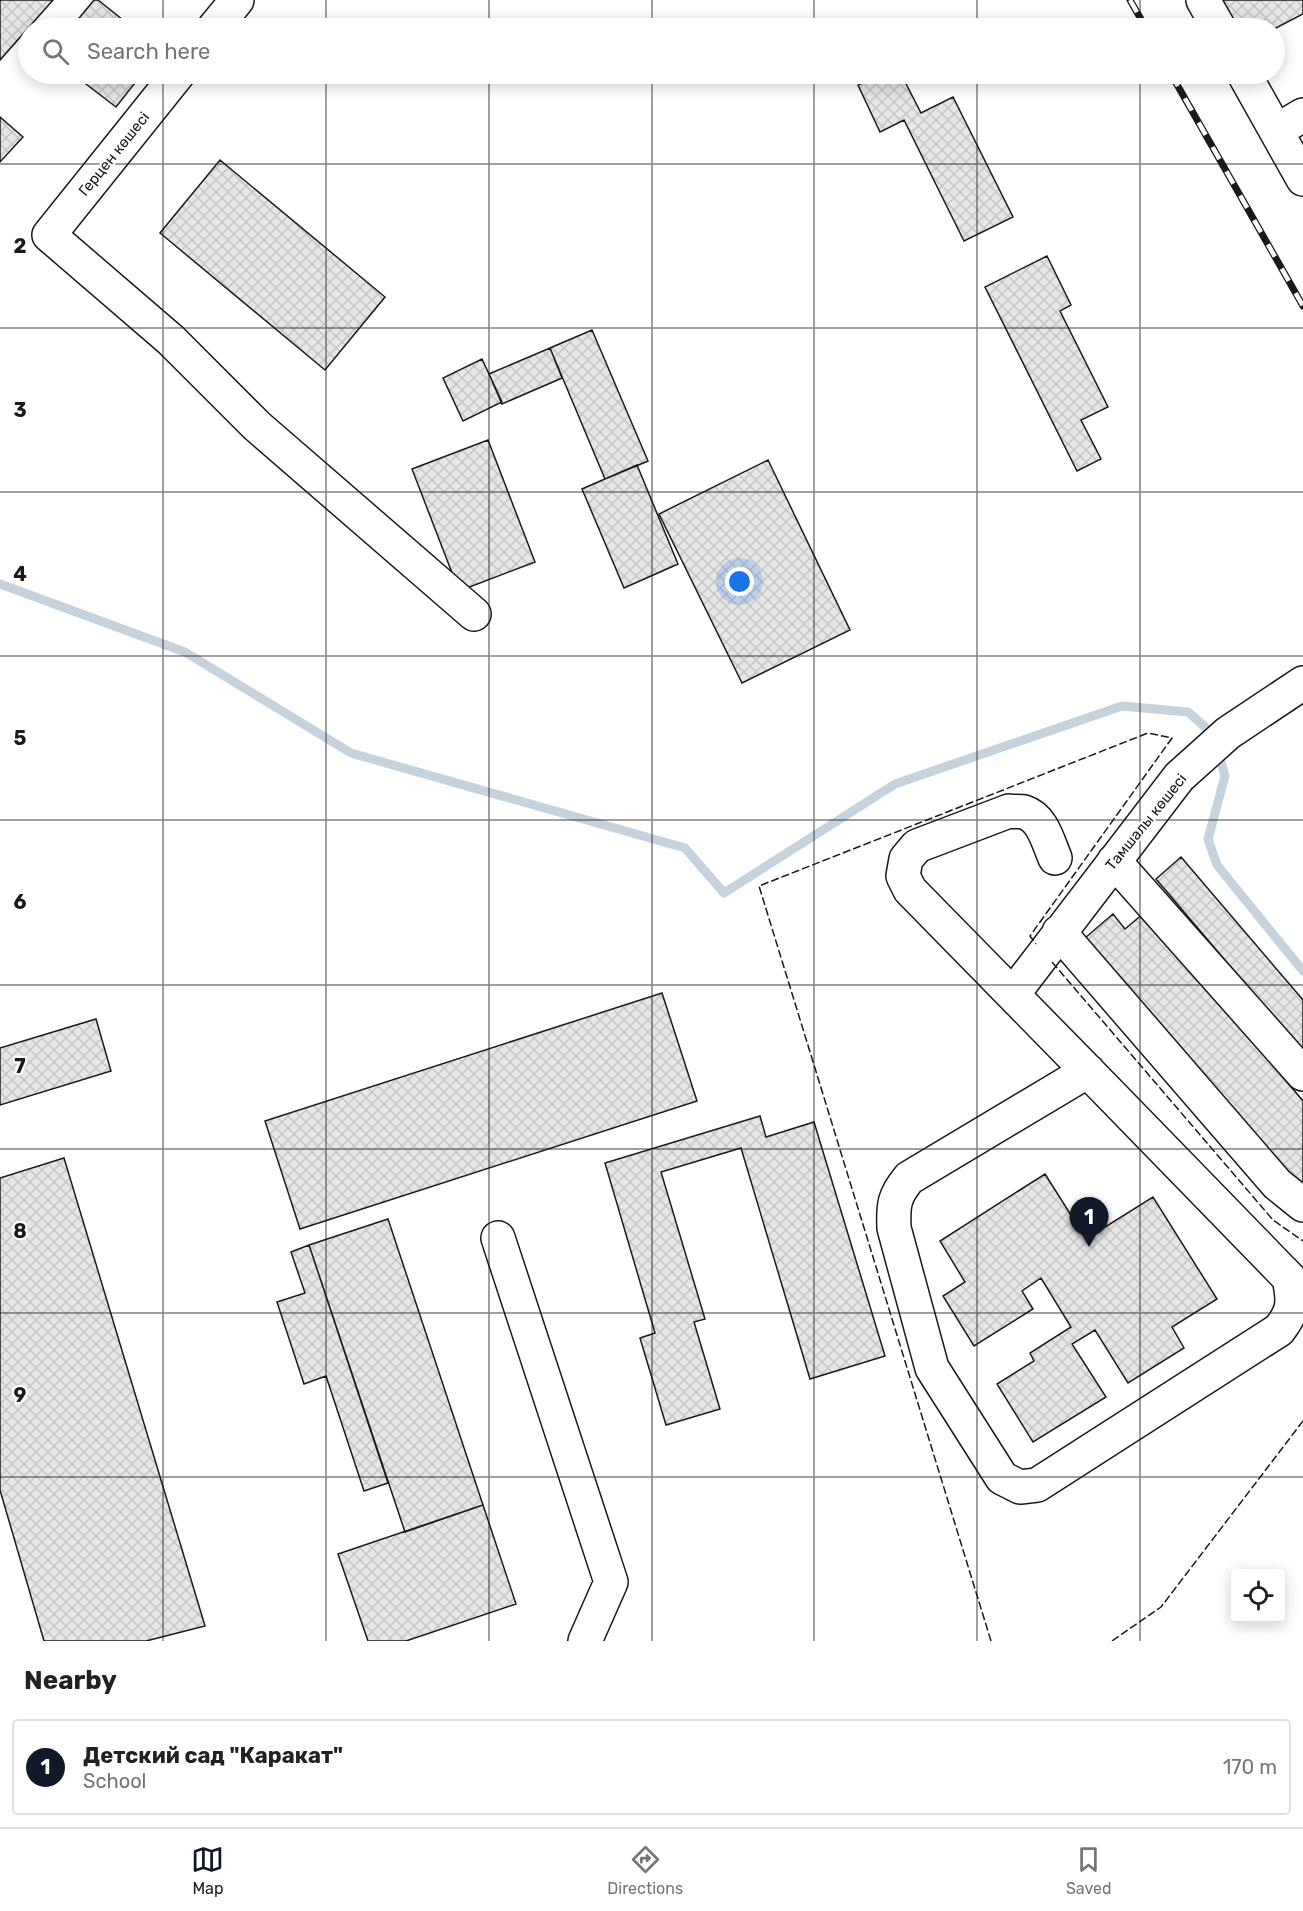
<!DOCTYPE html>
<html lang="en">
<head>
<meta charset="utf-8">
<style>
	:root { --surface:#fff; --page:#f2f2f2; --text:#202124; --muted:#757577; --line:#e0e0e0; --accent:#111827 }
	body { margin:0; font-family:Rubik,sans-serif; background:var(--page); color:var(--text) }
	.controls { position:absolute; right:18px; bottom:18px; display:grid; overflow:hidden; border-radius:6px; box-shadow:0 3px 15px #0003 }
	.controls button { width:54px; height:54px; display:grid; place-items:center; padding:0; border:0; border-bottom:2px solid var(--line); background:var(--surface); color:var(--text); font:30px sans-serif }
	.you { position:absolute; left:740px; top:582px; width:21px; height:21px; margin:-15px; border:4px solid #fff; border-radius:50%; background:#1a73e8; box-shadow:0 0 0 9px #1a73e833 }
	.badge { display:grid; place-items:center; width:39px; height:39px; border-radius:50%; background:var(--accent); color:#fff; font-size:20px; font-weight:700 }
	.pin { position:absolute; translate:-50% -50px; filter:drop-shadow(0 2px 3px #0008) }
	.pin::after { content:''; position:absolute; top:32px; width:21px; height:18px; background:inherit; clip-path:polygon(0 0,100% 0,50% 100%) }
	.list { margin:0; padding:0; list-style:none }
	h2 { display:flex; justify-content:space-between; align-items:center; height:78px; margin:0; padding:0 24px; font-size:26px }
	h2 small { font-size:20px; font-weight:400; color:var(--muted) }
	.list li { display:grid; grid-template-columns:39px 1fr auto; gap:18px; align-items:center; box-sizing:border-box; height:96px; margin:0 12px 12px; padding:0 12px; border:2px solid var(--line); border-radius:6px }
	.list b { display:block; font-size:22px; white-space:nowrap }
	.list p { margin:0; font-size:20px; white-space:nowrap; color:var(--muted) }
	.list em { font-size:20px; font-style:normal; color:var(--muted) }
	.icon { flex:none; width:33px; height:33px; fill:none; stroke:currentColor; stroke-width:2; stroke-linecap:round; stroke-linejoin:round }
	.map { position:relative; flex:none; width:1303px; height:1641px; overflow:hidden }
	.search { position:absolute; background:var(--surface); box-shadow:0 3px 15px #0003; left:18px; right:18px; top:18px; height:66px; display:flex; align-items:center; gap:15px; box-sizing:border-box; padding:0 21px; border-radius:33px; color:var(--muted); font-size:22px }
	.sheet { height:186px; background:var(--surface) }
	nav { display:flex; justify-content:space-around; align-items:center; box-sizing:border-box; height:84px; border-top:2px solid var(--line); background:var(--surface); font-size:16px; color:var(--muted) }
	nav a { display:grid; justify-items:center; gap:3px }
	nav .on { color:var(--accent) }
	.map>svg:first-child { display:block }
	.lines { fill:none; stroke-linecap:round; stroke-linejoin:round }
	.stream { stroke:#c6d2dc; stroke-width:9 }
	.building { fill:url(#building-cross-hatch); stroke:#1a1a1a; stroke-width:1.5 }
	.minor-casing { stroke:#1a1a1a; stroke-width:36 }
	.minor { stroke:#fff; stroke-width:33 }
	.rail-casing { stroke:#1a1a1a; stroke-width:7 }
	.rail { stroke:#fff; stroke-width:4.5; stroke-dasharray:14; stroke-linecap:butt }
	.fence { stroke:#1a1a1a; stroke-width:1.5; stroke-dasharray:8 3; stroke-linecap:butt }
	.grid { fill:none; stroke:#1a1a1a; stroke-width:1.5; stroke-opacity:0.55 }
	.labels { text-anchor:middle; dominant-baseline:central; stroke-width:4.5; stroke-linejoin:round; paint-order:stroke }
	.street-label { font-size:15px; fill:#1a1a1a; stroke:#fff }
	.grid-label { font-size:20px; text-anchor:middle; font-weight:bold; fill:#1a1a1a; stroke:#fff; stroke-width:4.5; stroke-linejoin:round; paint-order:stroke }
</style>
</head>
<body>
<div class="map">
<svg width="1303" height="1641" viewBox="0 0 1303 1641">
	<defs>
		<pattern id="building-cross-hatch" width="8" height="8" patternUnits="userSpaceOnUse" patternTransform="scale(1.5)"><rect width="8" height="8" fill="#e6e6e6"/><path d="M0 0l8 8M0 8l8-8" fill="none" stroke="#c5c5c5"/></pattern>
	</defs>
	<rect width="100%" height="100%" fill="#fff"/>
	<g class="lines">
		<!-- stream -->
		<path class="stream" d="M0,584L185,652L351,753L685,848L724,893L895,784L1122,706L1188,712L1212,733L1214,738
			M1218,751L1225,776L1208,839L1217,865L1303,971"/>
	</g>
	<!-- building -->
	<path class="building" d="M0,0H53L0,60Z
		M94,0H98L133,28H71Z
		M1209,0H1303V14L1274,29L1225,28Z
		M73,74H142L116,107Z
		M881,74H901L921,113L953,97L1013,217L964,241L904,120L880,132L858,85Z
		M0,117L23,137L0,162Z
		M220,160L385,297L325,370L160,233Z
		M1047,256L1071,305L1060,311L1108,407L1081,420L1101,459L1077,471L985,287Z
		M592,330L648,461L605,479L550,348Z
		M550,348L562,378L502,404L489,374Z
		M482,359L502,402L463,421L443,378Z
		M488,440L535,562L459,591L412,469Z
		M768,460L850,630L742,683L659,514Z
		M637,465L678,564L624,588L582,489Z
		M1181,857L1303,1000V1052L1156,879Z
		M1144,913L1303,1101V1188L1300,1190L1085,938L1113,914L1125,929Z
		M662,993L697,1101L300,1229L265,1121Z
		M96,1019L111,1071L0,1105V1048Z
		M760,1116L766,1137L814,1122L885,1356L810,1379L741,1148L661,1172L705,1319L694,1322L720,1409L666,1425L640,1338L655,1333L605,1163Z
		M64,1158L205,1626L146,1641H44L0,1490V1178Z
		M1045,1174L1086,1239L1153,1197L1217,1299L1172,1327L1184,1348L1128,1383L1095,1330L1072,1344L1106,1397L1033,1442L997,1384L1034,1361L1030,1353L1071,1327L1041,1278L1022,1291L1033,1309L974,1346L943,1296L965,1282L940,1241Z
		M388,1219L483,1505L405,1532L309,1245Z
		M309,1245L388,1483L364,1491L326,1376L304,1384L277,1302L305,1293L291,1252Z
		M483,1505L516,1604L406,1641H368L338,1554Z"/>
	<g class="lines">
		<defs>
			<path id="minor" d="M1203,0L1219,28
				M214,28L237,0
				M178,74L49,235L171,340L257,426L474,614
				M1244,74L1303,179
				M1276,131L1303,115
				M1055,858C1048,842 1043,818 1024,812C1020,811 1013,812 1009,811L917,846L906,859L903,876L910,890C1037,1019 1163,1148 1289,1278C1294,1302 1294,1311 1279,1330L1037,1485L1020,1487L1002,1478L932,1368L894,1228C893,1205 894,1196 909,1178L1088,1071
				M1114,861L1303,1074
				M1059,932L1277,1184L1303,1205
				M1013,994L1179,777L1228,733L1303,683
				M498,1238L611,1582L585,1641"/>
		</defs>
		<!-- minor casing -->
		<use href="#minor" class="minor-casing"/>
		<!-- minor -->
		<use href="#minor" class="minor"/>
		<defs>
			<path id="rail" d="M1130,0L1146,28
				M1171,74L1303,306"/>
		</defs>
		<!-- rail casing -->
		<use href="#rail" class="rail-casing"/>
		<!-- rail -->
		<use href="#rail" class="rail"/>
		<!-- fence -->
		<path class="fence" d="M1052,962L1273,1220L1303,1241
			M991,1641L759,886L1148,733L1172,738L1030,936L1036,944
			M1112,1641L1161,1607L1303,1421"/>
	</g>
	<!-- grid -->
	<path class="grid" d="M163,0V28M326,0V28M489,0V28M652,0V28M814,0V28M977,0V28M1140,0V28M163,74V1641M326,74V1641M489,74V1641M652,74V1641M814,74V1641M977,74V1641M1140,74V1641M0,164H1303M0,328H1303M0,492H1303M0,656H1303M0,820H1303M0,985H1303M0,1149H1303M0,1313H1303M0,1477H1303"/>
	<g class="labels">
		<!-- street labels -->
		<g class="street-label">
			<text transform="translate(114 154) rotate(-51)">Герцен көшесі</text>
			<text transform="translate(1146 822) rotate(-51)">Тамшалы көшесі</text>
		</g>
	</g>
	<g class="grid-label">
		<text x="20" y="253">2</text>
		<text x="20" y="417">3</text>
		<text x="20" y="581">4</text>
		<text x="20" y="745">5</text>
		<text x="20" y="909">6</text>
		<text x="20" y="1073">7</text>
		<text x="20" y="1238">8</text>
		<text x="20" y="1402">9</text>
	</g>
</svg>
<div class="controls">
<button><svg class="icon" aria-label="locate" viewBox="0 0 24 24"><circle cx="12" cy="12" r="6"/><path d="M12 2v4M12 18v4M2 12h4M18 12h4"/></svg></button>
</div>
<div class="you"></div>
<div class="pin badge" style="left:1089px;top:1247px">1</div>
<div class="search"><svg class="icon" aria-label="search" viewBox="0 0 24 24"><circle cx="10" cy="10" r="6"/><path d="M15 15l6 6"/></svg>Search here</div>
</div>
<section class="sheet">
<h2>Nearby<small></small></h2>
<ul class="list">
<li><span class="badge">1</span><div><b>Детский сад &quot;Каракат&quot;</b><p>School</p></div><em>170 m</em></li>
</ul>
</section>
<nav>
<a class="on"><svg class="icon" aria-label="map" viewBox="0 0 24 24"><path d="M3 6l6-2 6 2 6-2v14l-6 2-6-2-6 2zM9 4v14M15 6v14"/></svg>Map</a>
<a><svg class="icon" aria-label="directions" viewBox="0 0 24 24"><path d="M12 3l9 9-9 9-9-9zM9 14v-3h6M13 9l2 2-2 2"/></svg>Directions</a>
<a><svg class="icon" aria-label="saved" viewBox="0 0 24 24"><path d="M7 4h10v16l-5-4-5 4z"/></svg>Saved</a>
</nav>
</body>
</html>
